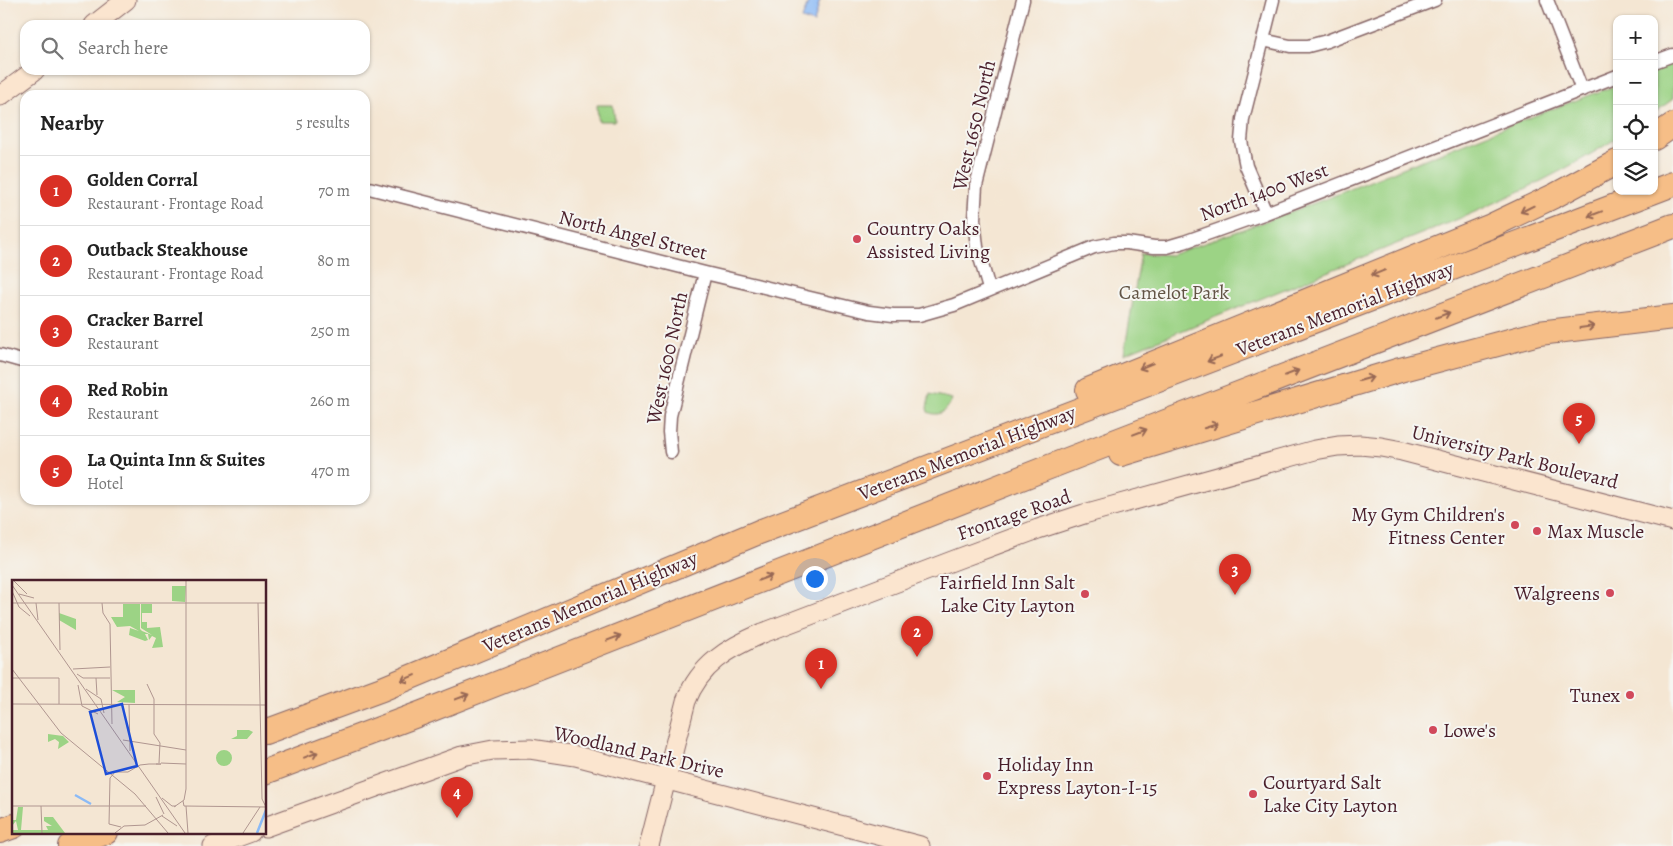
<!DOCTYPE html>
<html lang="en">
<head>
<meta charset="utf-8">
<style>
	:root { --surface:#fff; --page:#f6f6f6; --text:#222; --muted:#767676; --line:#e0e0e0; --accent:#d93025 }
	body { margin:0; font-family:Alegreya,serif; background:var(--page); color:var(--text) }
	.controls { position:absolute; right:15px; top:15px; display:grid; overflow:hidden; border-radius:10px; box-shadow:0 1px 4px #0004 }
	.controls button { width:45px; height:45px; display:grid; place-items:center; padding:0; border:0; border-bottom:1px solid var(--line); background:var(--surface); color:var(--text); font:25px sans-serif }
	.you { position:absolute; left:814px; top:578px; width:18px; height:18px; margin:-12px; border:4px solid #fff; border-radius:50%; background:#1a73e8; box-shadow:0 0 0 8px #1a73e833 }
	.badge { display:grid; place-items:center; width:32px; height:32px; border-radius:50%; background:var(--accent); color:#fff; font-size:16px; font-weight:700 }
	.pin { position:absolute; translate:-50% -41px; filter:drop-shadow(0 1px 2px #0008) }
	.pin::after { content:''; position:absolute; top:26px; width:18px; height:15px; background:inherit; clip-path:polygon(0 0,100% 0,50% 100%) }
	.list { margin:0; padding:0; list-style:none }
	h2 { display:flex; justify-content:space-between; align-items:center; height:65px; margin:0; padding:0 20px; font-size:21px }
	h2 small { font-size:16px; font-weight:400; color:var(--muted) }
	.list li { display:grid; grid-template-columns:32px 1fr auto; gap:15px; align-items:center; box-sizing:border-box; height:70px; padding:0 20px; border-top:1px solid var(--line) }
	.list b { display:block; font-size:19px; white-space:nowrap }
	.list p { margin:0; font-size:16px; white-space:nowrap; color:var(--muted) }
	.list em { font-size:16px; font-style:normal; color:var(--muted) }
	.icon { flex:none; width:28px; height:28px; fill:none; stroke:currentColor; stroke-width:2; stroke-linecap:round; stroke-linejoin:round }
	.map { position:relative; flex:none; width:1673px; height:846px; overflow:hidden }
	.search { position:absolute; background:var(--surface); box-shadow:0 1px 4px #0004; left:20px; top:20px; width:350px; height:55px; display:flex; align-items:center; gap:12px; box-sizing:border-box; padding:0 18px; border-radius:15px; color:var(--muted); font-size:19px }
	.panel { position:absolute; background:var(--surface); box-shadow:0 1px 4px #0004; left:20px; top:90px; width:350px; height:415px; border-radius:15px }
	.map>svg:first-child { display:block }
	.green { fill:#9cd385; stroke:#737958 }
	.water { fill:#8bbaf6; stroke:#6a6c90 }
	.lines { fill:none; stroke-linecap:round; stroke-linejoin:round }
	.street-casing { stroke:#866566; stroke-width:15 }
	.secondary-casing { stroke:#866566; stroke-width:21 }
	.highway-casing { stroke:#866566; stroke-width:26 }
	.street { stroke:#fff; stroke-width:12 }
	.secondary { stroke:#fbe5cf; stroke-width:19 }
	.highway { stroke:#f6be87; stroke-width:24 }
	.oneway { stroke:#976754 }
	.poi-dot { fill:#d1495b; stroke:#f6f6f2; stroke-width:2 }
	.labels { text-anchor:middle; dominant-baseline:central; stroke-width:4; stroke-linejoin:round; paint-order:stroke }
	.street-label { font-size:20px; fill:#4a1f2b; stroke:#f6f6f2 }
	.poi-label { font-size:20px; fill:#4a1f2b; stroke:#f6f6f2; text-anchor:start }
	.park-label { font-size:20px; fill:#635546; stroke:#f6f6f2 }
	.inset-river { fill:none; stroke:#8bbaf6; stroke-width:2.5 }
	.inset-road { fill:none; stroke:#b09690; stroke-width:1 }
	.view { fill:#1d4ed8; fill-opacity:0.15; stroke:#1d4ed8; stroke-width:2.5 }
	.inset-edge { fill:none; stroke:#4a1f2b; stroke-width:2.5 }
</style>
</head>
<body>
<div class="map">
<svg width="1673" height="846" viewBox="0 0 1673 846">
	<rect width="100%" height="100%" fill="#f6f6f2"/>
	<filter id="ink" filterUnits="userSpaceOnUse"><feTurbulence type="fractalNoise" baseFrequency=".02" numOctaves="2"/><feDisplacementMap in="SourceGraphic" scale="10" xChannelSelector="R" yChannelSelector="G"/><feConvolveMatrix kernelMatrix="1 2 1 2 8 2 1 2 1" color-interpolation-filters="sRGB"/></filter>
	<filter id="wash" filterUnits="userSpaceOnUse"><feTurbulence type="fractalNoise" baseFrequency=".0096" numOctaves="4" result="noise"/><feDisplacementMap in="SourceGraphic" scale="20" xChannelSelector="R" yChannelSelector="G"/><feGaussianBlur stdDeviation="1.12" result="paint"/><feColorMatrix in="noise" values="0 0 0 0 0 0 0 0 0 0 0 0 0 0 0 0 0 1.4 0 .05"/><feComposite in="paint" operator="in"/></filter>
	<g filter="url(#wash)">
		<rect width="100%" height="100%" fill="#f4e6d3"/>
		<!-- green -->
		<path class="green" d="M1673,63V99L1654,113V70Z
			M1617,85V138C1569,169 1520,192 1468,215L1124,354L1141,253L1170,255L1233,233L1328,198L1512,124Z
			M597,105H613L615,121H598Z
			M930,394L952,399C948,410 940,418 928,412L927,408Z"/>
		<!-- water -->
		<path class="water" d="M809,0H820L814,23L802,19Z"/>
	</g>
	<g filter="url(#ink)">
		<g class="lines">
			<defs>
				<path id="street" d="M1547,0L1582,90
					M1263,40L1290,46H1308L1327,41L1435,0
					M1654,62L1673,55
					M365,187L705,273L869,312L893,315H919L954,305L1094,247L1114,243H1127L1154,247H1167L1184,242L1266,213L1617,76
					M1266,213L1246,166L1241,141L1243,119L1273,0
					M989,289L977,247L974,219L976,186L1023,0
					M0,355L25,362
					M671,452L669,432L670,416L705,273"/>
				<path id="secondary" d="M94,25L126,0
					M0,96L35,70
					M265,827L462,756L493,750L530,749L576,756L920,846
					M213,846L251,832
					M649,846L686,701C700,665 728,648 763,633L960,558L1038,529L1084,514L1315,450L1338,446L1360,445L1381,447L1402,451L1673,521"/>
				<path id="highway" d="M1654,138L1673,125
					M1088,390L1491,226L1556,195L1617,162
					M1121,454L1400,370L1539,333L1673,317
					M265,732L382,689L759,532L1673,184
					M265,772L422,713L1062,462L1673,226
					M0,831L14,826
					M70,846L106,832"/>
			</defs>
			<!-- street casing -->
			<use href="#street" class="street-casing"/>
			<!-- secondary casing -->
			<use href="#secondary" class="secondary-casing"/>
			<!-- highway casing -->
			<use href="#highway" class="highway-casing"/>
			<!-- street -->
			<use href="#street" class="street"/>
			<!-- secondary -->
			<use href="#secondary" class="secondary"/>
			<!-- highway -->
			<use href="#highway" class="highway"/>
		</g>
		<!-- one-way arrows -->
		<defs><path id="oneway-shaft" d="M-6 0H5M1.5-3L5.5 0L1.5 3" fill="none" stroke-width="1.6" stroke-linecap="round" stroke-linejoin="round" transform="scale(1.25)"/></defs>
		<g class="oneway">
			<use href="#oneway-shaft" transform="translate(1527 209) rotate(154)"/>
			<use href="#oneway-shaft" transform="translate(1595 214) rotate(159)"/>
			<use href="#oneway-shaft" transform="translate(1378 273) rotate(158)"/>
			<use href="#oneway-shaft" transform="translate(1443 315) rotate(-21)"/>
			<use href="#oneway-shaft" transform="translate(1587 327) rotate(-8)"/>
			<use href="#oneway-shaft" transform="translate(1214 359) rotate(159)"/>
			<use href="#oneway-shaft" transform="translate(1146 366) rotate(158)"/>
			<use href="#oneway-shaft" transform="translate(1292 373) rotate(-21)"/>
			<use href="#oneway-shaft" transform="translate(1366 379) rotate(-16)"/>
			<use href="#oneway-shaft" transform="translate(1211 426) rotate(-17)"/>
			<use href="#oneway-shaft" transform="translate(1140 432) rotate(-21)"/>
			<use href="#oneway-shaft" transform="translate(765 578) rotate(-21)"/>
			<use href="#oneway-shaft" transform="translate(614 638) rotate(-21)"/>
			<use href="#oneway-shaft" transform="translate(408 678) rotate(157)"/>
			<use href="#oneway-shaft" transform="translate(462 697) rotate(-21)"/>
			<use href="#oneway-shaft" transform="translate(311 755) rotate(-21)"/>
		</g>
	</g>
	<!-- markers -->
	<g class="poi-dot">
		<circle cx="857" cy="239" r="5"/>
		<circle cx="1515" cy="525" r="5"/>
		<circle cx="1537" cy="531" r="5"/>
		<circle cx="1610" cy="593" r="5"/>
		<circle cx="1085" cy="594" r="5"/>
		<circle cx="1630" cy="695" r="5"/>
		<circle cx="1433" cy="730" r="5"/>
		<circle cx="987" cy="776" r="5"/>
		<circle cx="1253" cy="794" r="5"/>
	</g>
	<g class="labels">
		<!-- street labels -->
		<g class="street-label">
			<text transform="translate(974 125) rotate(-77)">West 1650 North</text>
			<text transform="translate(1264 192) rotate(-20)">North 1400 West</text>
			<text transform="translate(633 235) rotate(14)">North Angel Street</text>
			<text transform="translate(1345 309) rotate(-21)">Veterans Memorial Highway</text>
			<text transform="translate(667 358) rotate(-78)">West 1600 North</text>
			<text transform="translate(967 453) rotate(-21)">Veterans Memorial Highway</text>
			<text transform="translate(1515 457) rotate(14)">University Park Boulevard</text>
			<text transform="translate(1014 515) rotate(-19)">Frontage Road</text>
			<text transform="translate(590 602) rotate(-23)">Veterans Memorial Highway</text>
			<text transform="translate(639 752) rotate(13)">Woodland Park Drive</text>
		</g>
		<!-- poi labels -->
		<g class="poi-label">
			<text x="867" y="228">Country Oaks<tspan x="867" dy="23">Assisted Living</tspan></text>
			<text x="1505" y="514" text-anchor="end">My Gym Children's<tspan x="1505" dy="23">Fitness Center</tspan></text>
			<text x="1547" y="531">Max Muscle</text>
			<text x="1075" y="582" text-anchor="end">Fairfield Inn Salt<tspan x="1075" dy="23">Lake City Layton</tspan></text>
			<text x="1600" y="593" text-anchor="end">Walgreens</text>
			<text x="1620" y="695" text-anchor="end">Tunex</text>
			<text x="1443" y="730">Lowe's</text>
			<text x="997" y="764">Holiday Inn<tspan x="997" dy="23">Express Layton-I-15</tspan></text>
			<text x="1263" y="782">Courtyard Salt<tspan x="1263" dy="23">Lake City Layton</tspan></text>
		</g>
		<!-- park labels -->
		<g class="park-label">
			<text x="1174" y="292">Camelot Park</text>
		</g>
	</g>
	<!-- overview -->
	<g transform="translate(12 580)">
		<rect width="254" height="254" fill="#f4e6d3"/>
		<path d="M160,6H174L173,22L160,21ZM111,24H128V49L130,51L140,55L129,48V24H140V33H130V42H135V48L148,47L151,67L140,68L144,58L140,56L137,60L136,54H133L136,60L133,61L117,55L118,48L127,51L118,46L105,47L99,37H111ZM47,33L64,39V50L47,40ZM100,110H123V123L105,122L113,117ZM225,150H237L241,152L235,159H219L225,156ZM36,154L51,156L57,162L46,169L47,162L43,159L36,162ZM204 178a8 8 0 1 1 16 0a8 8 0 1 1-16 0ZM6,227H11L9,250H36L34,246H40L32,241V237H41L53,253H0V250H6L4,241L0,246V232L1,240H4Z" fill="#9cd385"/>
		<path class="inset-river" d="M63,215L79,224M245,253L254,230"/>
		<path class="inset-road" d="M1,0L15,14M0,5L173,253M0,11L7,27L18,36M7,14L22,18M0,23H254M24,23L26,40M47,23L48,70M90,23L91,33L98,44L100,144M246,23L250,219L254,227M0,89L49,153L123,214L156,253M61,89L98,87M65,94L71,98H98M0,98H47V124M84,98L85,115M135,104L142,119V154L148,163L147,183M66,105L70,126L86,134M74,109L89,119L92,133M0,124L254,125M117,124L118,171M111,160L174,170M149,183L174,184M137,184H149H144M144,217L152,234M150,218L160,226H164M171,221L172,226L254,227M0,226H134M29,226L30,253M174,226L176,253M162,227L172,220L174,209V0M150,236L165,246M109,247L97,244L98,198L103,192H116L128,185L137,184M103,253L112,246L133,245L151,235M231,253L248,227"/>
		<path class="view" d="M110,124L125,186L94,194L78,132Z"/>
		<rect width="254" height="254" class="inset-edge"/>
	</g>
</svg>
<div class="controls">
<button>+</button>
<button>−</button>
<button><svg class="icon" aria-label="locate" viewBox="0 0 24 24"><circle cx="12" cy="12" r="6"/><path d="M12 2v4M12 18v4M2 12h4M18 12h4"/></svg></button>
<button><svg class="icon" aria-label="layers" viewBox="0 0 24 24"><path d="M12 4l9 5-9 5-9-5zM3 14l9 5 9-5"/></svg></button>
</div>
<div class="you"></div>
<div class="pin badge" style="left:821px;top:689px">1</div>
<div class="pin badge" style="left:917px;top:657px">2</div>
<div class="pin badge" style="left:1235px;top:595px">3</div>
<div class="pin badge" style="left:457px;top:818px">4</div>
<div class="pin badge" style="left:1579px;top:444px">5</div>
<div class="search"><svg class="icon" aria-label="search" viewBox="0 0 24 24"><circle cx="10" cy="10" r="6"/><path d="M15 15l6 6"/></svg>Search here</div>
<section class="panel">
<h2>Nearby<small>5 results</small></h2>
<ul class="list">
<li><span class="badge">1</span><div><b>Golden Corral</b><p>Restaurant · Frontage Road</p></div><em>70 m</em></li>
<li><span class="badge">2</span><div><b>Outback Steakhouse</b><p>Restaurant · Frontage Road</p></div><em>80 m</em></li>
<li><span class="badge">3</span><div><b>Cracker Barrel</b><p>Restaurant</p></div><em>250 m</em></li>
<li><span class="badge">4</span><div><b>Red Robin</b><p>Restaurant</p></div><em>260 m</em></li>
<li><span class="badge">5</span><div><b>La Quinta Inn &amp; Suites</b><p>Hotel</p></div><em>470 m</em></li>
</ul>
</section>
</div>
</body>
</html>
